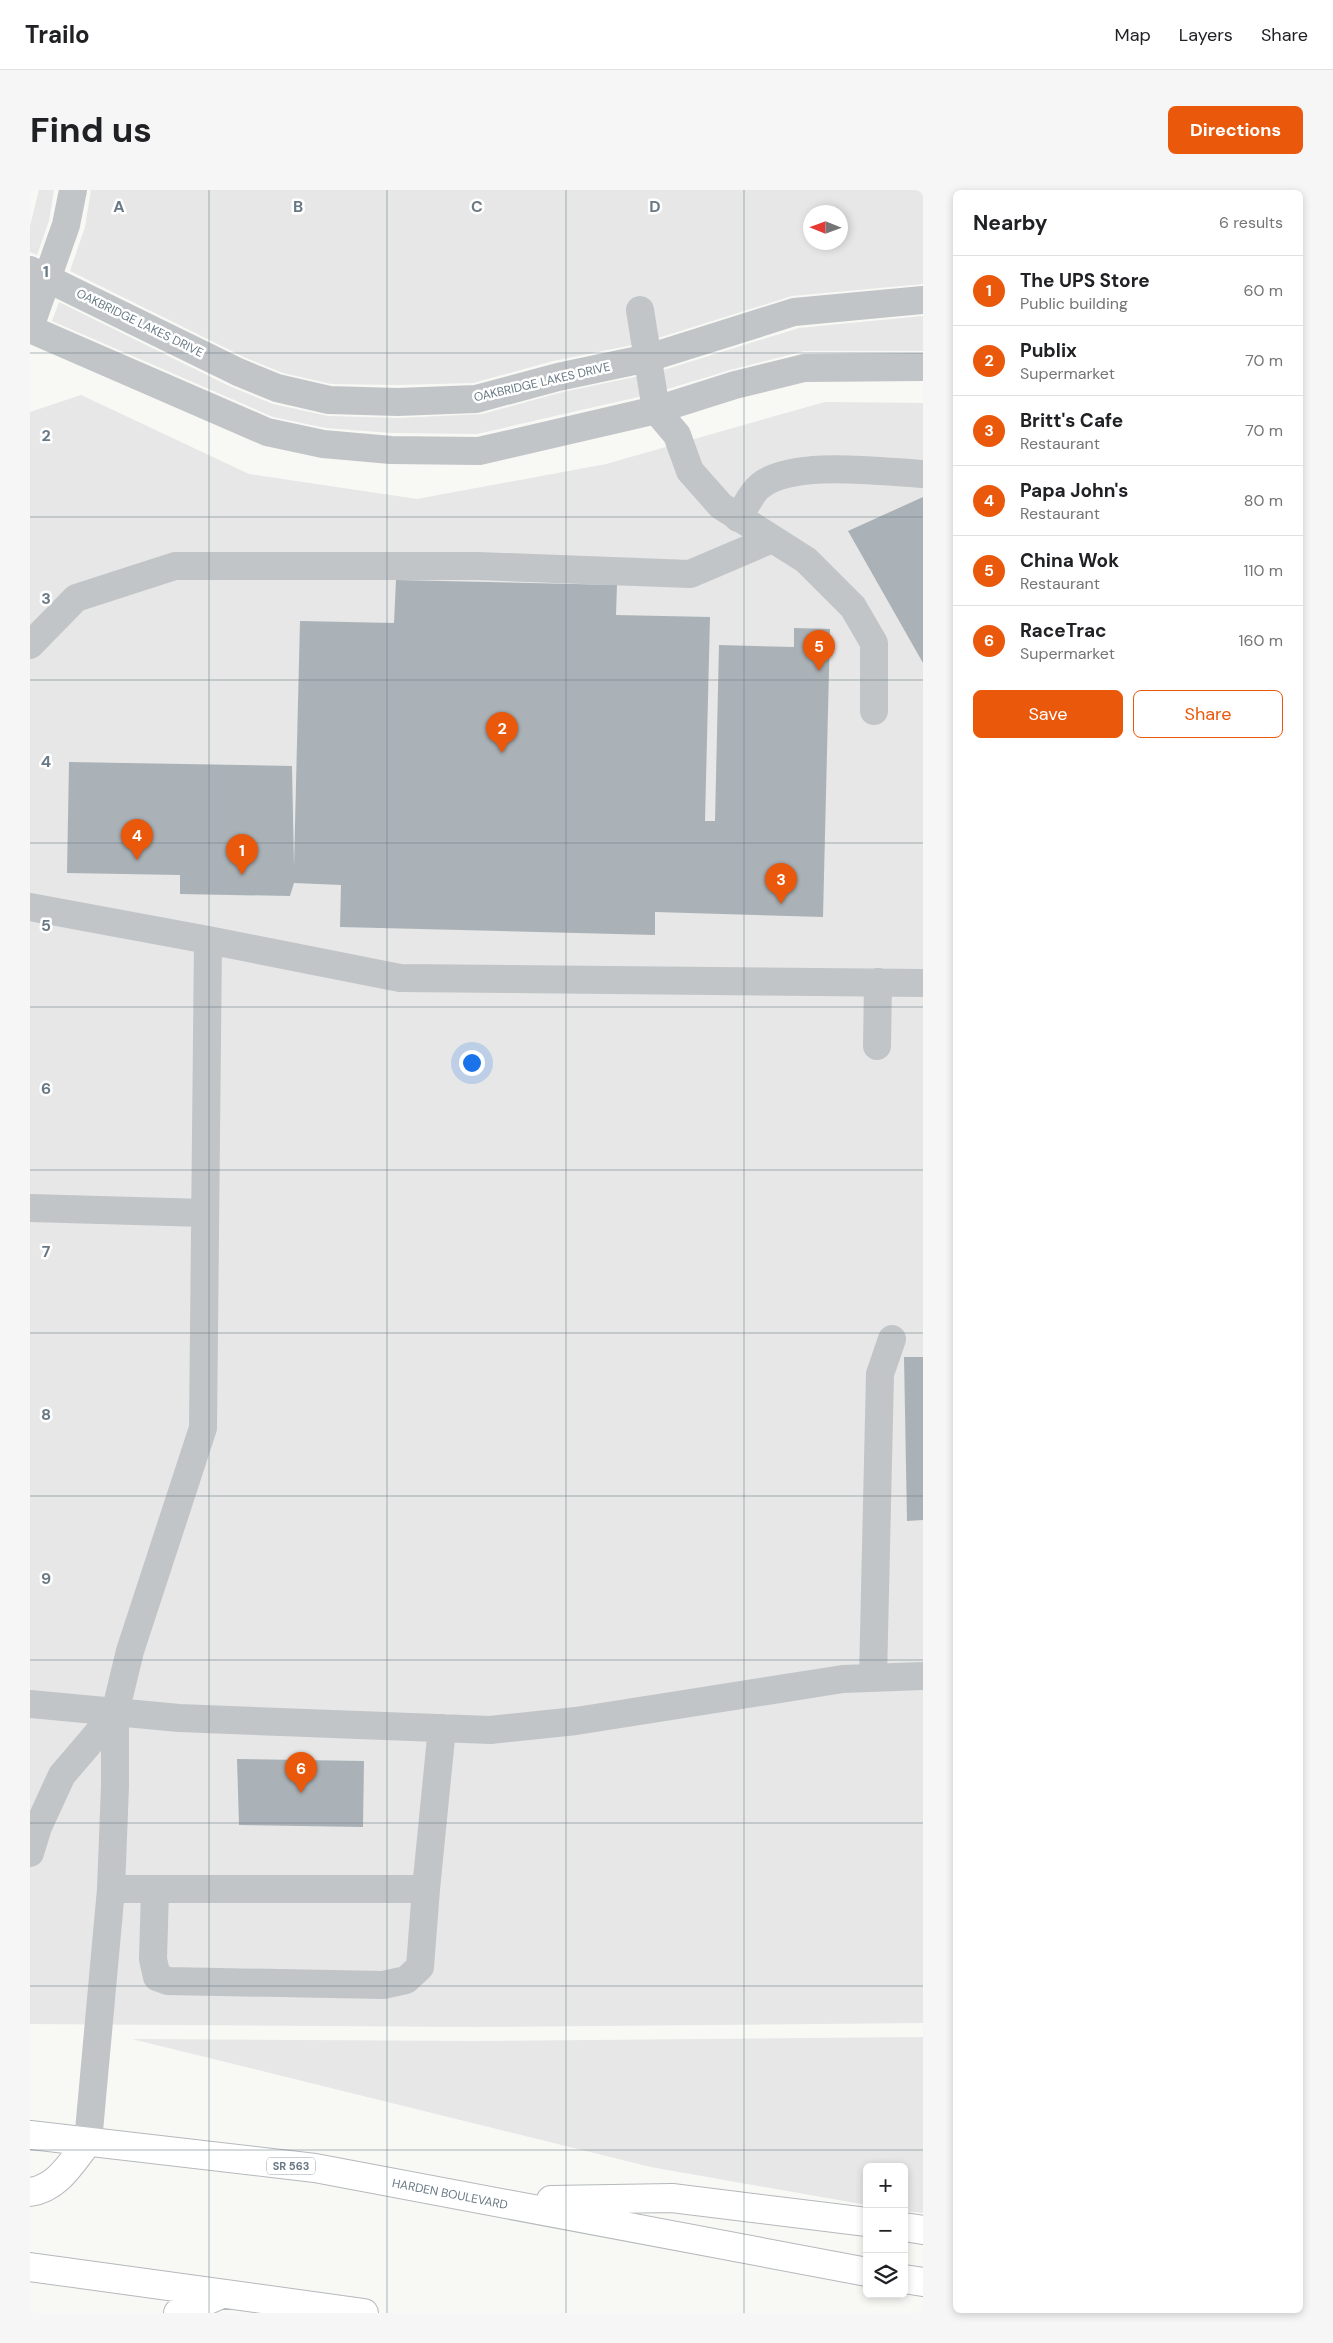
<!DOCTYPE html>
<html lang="en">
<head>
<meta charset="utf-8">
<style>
	:root { --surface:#fff; --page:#f6f6f6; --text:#202124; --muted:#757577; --line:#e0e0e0; --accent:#ea580c }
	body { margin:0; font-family:"DM Sans",sans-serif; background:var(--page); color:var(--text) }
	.controls { position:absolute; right:15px; bottom:15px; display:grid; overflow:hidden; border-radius:8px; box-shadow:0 2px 8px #0003 }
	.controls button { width:45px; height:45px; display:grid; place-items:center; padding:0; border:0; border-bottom:1px solid var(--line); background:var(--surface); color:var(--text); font:25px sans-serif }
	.compass { position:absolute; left:773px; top:15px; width:45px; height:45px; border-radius:50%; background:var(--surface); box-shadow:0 2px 8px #0003; rotate:271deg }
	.you { position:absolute; left:441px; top:872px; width:18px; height:18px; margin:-12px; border:4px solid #fff; border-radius:50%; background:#1a73e8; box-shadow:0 0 0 8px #1a73e833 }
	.badge { display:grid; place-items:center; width:32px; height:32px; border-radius:50%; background:var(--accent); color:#fff; font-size:16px; font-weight:700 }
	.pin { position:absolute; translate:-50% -41px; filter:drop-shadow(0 1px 2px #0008) }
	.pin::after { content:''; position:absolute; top:26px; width:18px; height:15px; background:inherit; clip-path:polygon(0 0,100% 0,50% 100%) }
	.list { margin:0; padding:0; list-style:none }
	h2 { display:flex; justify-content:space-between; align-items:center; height:65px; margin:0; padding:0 20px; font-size:21px }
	h2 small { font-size:16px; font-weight:400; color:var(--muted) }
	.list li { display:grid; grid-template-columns:32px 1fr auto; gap:15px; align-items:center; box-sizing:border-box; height:70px; padding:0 20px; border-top:1px solid var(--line) }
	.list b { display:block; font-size:19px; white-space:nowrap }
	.list p { margin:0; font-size:16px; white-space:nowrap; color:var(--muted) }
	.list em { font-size:16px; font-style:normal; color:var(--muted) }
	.actions { display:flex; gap:10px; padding:15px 20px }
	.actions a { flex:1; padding:11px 0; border:1px solid var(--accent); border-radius:8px; text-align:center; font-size:18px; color:var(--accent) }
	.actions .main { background:var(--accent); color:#fff }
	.icon { flex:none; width:28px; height:28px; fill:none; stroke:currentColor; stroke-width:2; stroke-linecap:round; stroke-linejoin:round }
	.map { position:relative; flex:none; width:893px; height:2123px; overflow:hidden; border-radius:8px }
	header { display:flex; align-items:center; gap:30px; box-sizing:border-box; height:70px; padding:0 25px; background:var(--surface); border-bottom:1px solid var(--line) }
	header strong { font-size:24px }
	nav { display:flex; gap:28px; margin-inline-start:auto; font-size:18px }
	.intro { display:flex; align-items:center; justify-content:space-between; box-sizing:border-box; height:120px; padding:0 30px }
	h1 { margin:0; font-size:35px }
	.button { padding:12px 22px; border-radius:8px; background:var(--accent); color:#fff; font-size:18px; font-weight:700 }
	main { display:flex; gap:30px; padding:0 30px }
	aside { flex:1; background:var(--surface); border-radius:8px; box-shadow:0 2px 8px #0003 }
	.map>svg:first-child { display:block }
	.built { fill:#e6e7e6; fill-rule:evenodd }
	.building { fill:#abb2b7 }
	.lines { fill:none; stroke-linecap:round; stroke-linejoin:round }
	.major-casing { stroke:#b4b9bc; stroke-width:30 }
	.minor { stroke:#c1c5c8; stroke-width:28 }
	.major { stroke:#fff; stroke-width:28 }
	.grid { fill:none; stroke:#687985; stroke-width:1; stroke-opacity:0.55 }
	.labels { text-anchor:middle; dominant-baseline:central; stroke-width:5; stroke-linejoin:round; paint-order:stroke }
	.shield { fill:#fff; stroke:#95a1aa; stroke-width:1 }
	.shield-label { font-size:11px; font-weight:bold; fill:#687985 }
	.street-label { font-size:12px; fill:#687985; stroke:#fff }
	.grid-label { font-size:16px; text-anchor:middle; font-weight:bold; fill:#687985; stroke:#fff; stroke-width:5; stroke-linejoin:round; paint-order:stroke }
</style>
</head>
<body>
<header>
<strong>Trailo</strong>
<nav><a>Map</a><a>Layers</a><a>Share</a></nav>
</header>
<div class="intro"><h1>Find us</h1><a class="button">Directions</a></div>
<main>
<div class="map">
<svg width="893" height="2123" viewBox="0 0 893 2123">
	<rect width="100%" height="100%" fill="#f8f8f5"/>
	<!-- built -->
	<path class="built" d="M9,0H24L19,31L7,65L0,62V36Z
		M61,0H893V94L762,106L612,153L523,171L443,193L368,195L301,194L253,183L216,168L40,81L55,37ZM781,22H811V52H781Z
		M29,112L199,196L243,214L298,226L369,228L452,224L533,202L624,183L769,138L893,126V161H774L700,180L621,204L447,244L362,243L296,238L243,227L22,131Z
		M51,205L219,284L387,309L576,274L795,212L893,213V1833L446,1837L0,1834V222Z
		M893,1847V2023L874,2021V1977H837V2015L831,2014L621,1977L102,1849L446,1851Z"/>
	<!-- building -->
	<path class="building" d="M893,307V473L818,341Z
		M366,390L587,395L586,425L680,427L675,631H685L689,455L764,457V438L800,439L793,727L625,722V745L310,737L311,695L264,693L260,706L150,704V685L37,683L39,572L262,576L264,676L270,431L364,433Z
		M874,1167H893V1330L877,1331Z
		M207,1569L334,1571L333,1637L209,1635Z"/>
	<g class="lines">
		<defs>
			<path id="major" d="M0,1945L285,1978L837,2082
				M0,2002C28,1998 41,1973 58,1952
				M521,2010L642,2008L837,2032
				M874,2037L893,2040
				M0,2077L334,2123
				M874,2089L893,2092
				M148,2123L192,2104"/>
		</defs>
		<!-- major casing -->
		<use href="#major" class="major-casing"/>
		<!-- minor -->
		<path class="minor" d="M0,80L208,182L247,198L299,210L368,212L446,209L528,187L618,168L764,122L893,110
			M610,120L626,220L647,245L660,281L691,316L776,370L823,417L844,453V521
			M0,137L36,35L43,0
			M0,139L237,242L293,254L361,260L449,261L626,220L705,195L774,178L893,177
			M708,328C715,318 721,303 730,296C762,269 852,282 893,284
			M0,455L46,408L145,376H448L660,384L742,349
			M0,717L178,750L173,1238L100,1461L85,1523V1596L81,1699L58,1952
			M178,750L370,788L893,793
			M847,856L848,792
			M0,1018L175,1023
			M843,1488L850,1184L862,1149
			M0,1514L149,1528L460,1540L546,1531L813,1489L893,1486
			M0,1663L8,1637L32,1585L85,1523
			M81,1699H396L412,1538
			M125,1700L123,1769L127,1787L138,1791L353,1795L376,1790L390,1777L396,1699"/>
		<!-- major -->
		<use href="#major" class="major"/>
	</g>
	<!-- grid -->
	<path class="grid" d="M179,0V2123M357,0V2123M536,0V2123M714,0V2123M0,163H893M0,327H893M0,490H893M0,653H893M0,817H893M0,980H893M0,1143H893M0,1306H893M0,1470H893M0,1633H893M0,1796H893M0,1960H893"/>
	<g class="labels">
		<!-- shield labels -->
		<rect class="shield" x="237" y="1967.5" width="48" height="17" rx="4"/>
		<g class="shield-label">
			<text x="261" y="1976">SR 563</text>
		</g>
		<!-- street labels -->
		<g class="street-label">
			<text transform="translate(110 133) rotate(26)">OAKBRIDGE LAKES DRIVE</text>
			<text transform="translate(512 192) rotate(-13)">OAKBRIDGE LAKES DRIVE</text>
			<text transform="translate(420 2004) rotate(11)">HARDEN BOULEVARD</text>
		</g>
	</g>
	<g class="grid-label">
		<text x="89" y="22">A</text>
		<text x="268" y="22">B</text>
		<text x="447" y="22">C</text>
		<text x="625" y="22">D</text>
		<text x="16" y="87">1</text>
		<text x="16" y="251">2</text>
		<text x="16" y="414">3</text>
		<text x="16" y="577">4</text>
		<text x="16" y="741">5</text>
		<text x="16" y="904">6</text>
		<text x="16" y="1067">7</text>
		<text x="16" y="1230">8</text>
		<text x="16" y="1394">9</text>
	</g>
</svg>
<div class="controls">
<button>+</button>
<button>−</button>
<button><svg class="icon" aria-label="layers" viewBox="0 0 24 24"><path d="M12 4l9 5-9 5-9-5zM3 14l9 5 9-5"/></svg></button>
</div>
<svg class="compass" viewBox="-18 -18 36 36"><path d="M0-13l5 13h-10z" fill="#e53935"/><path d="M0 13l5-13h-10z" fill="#757577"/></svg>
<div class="you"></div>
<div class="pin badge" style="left:212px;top:685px">1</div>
<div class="pin badge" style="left:472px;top:563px">2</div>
<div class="pin badge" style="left:751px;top:714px">3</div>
<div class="pin badge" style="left:107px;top:670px">4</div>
<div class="pin badge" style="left:789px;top:481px">5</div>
<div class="pin badge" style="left:271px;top:1603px">6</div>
</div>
<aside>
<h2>Nearby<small>6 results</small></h2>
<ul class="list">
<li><span class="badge">1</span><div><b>The UPS Store</b><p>Public building</p></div><em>60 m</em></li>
<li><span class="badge">2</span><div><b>Publix</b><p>Supermarket</p></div><em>70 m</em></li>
<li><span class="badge">3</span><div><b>Britt's Cafe</b><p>Restaurant</p></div><em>70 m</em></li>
<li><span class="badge">4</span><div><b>Papa John's</b><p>Restaurant</p></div><em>80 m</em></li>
<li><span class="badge">5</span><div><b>China Wok</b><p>Restaurant</p></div><em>110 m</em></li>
<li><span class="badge">6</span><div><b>RaceTrac</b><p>Supermarket</p></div><em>160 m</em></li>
</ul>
<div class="actions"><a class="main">Save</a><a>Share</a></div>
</aside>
</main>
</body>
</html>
